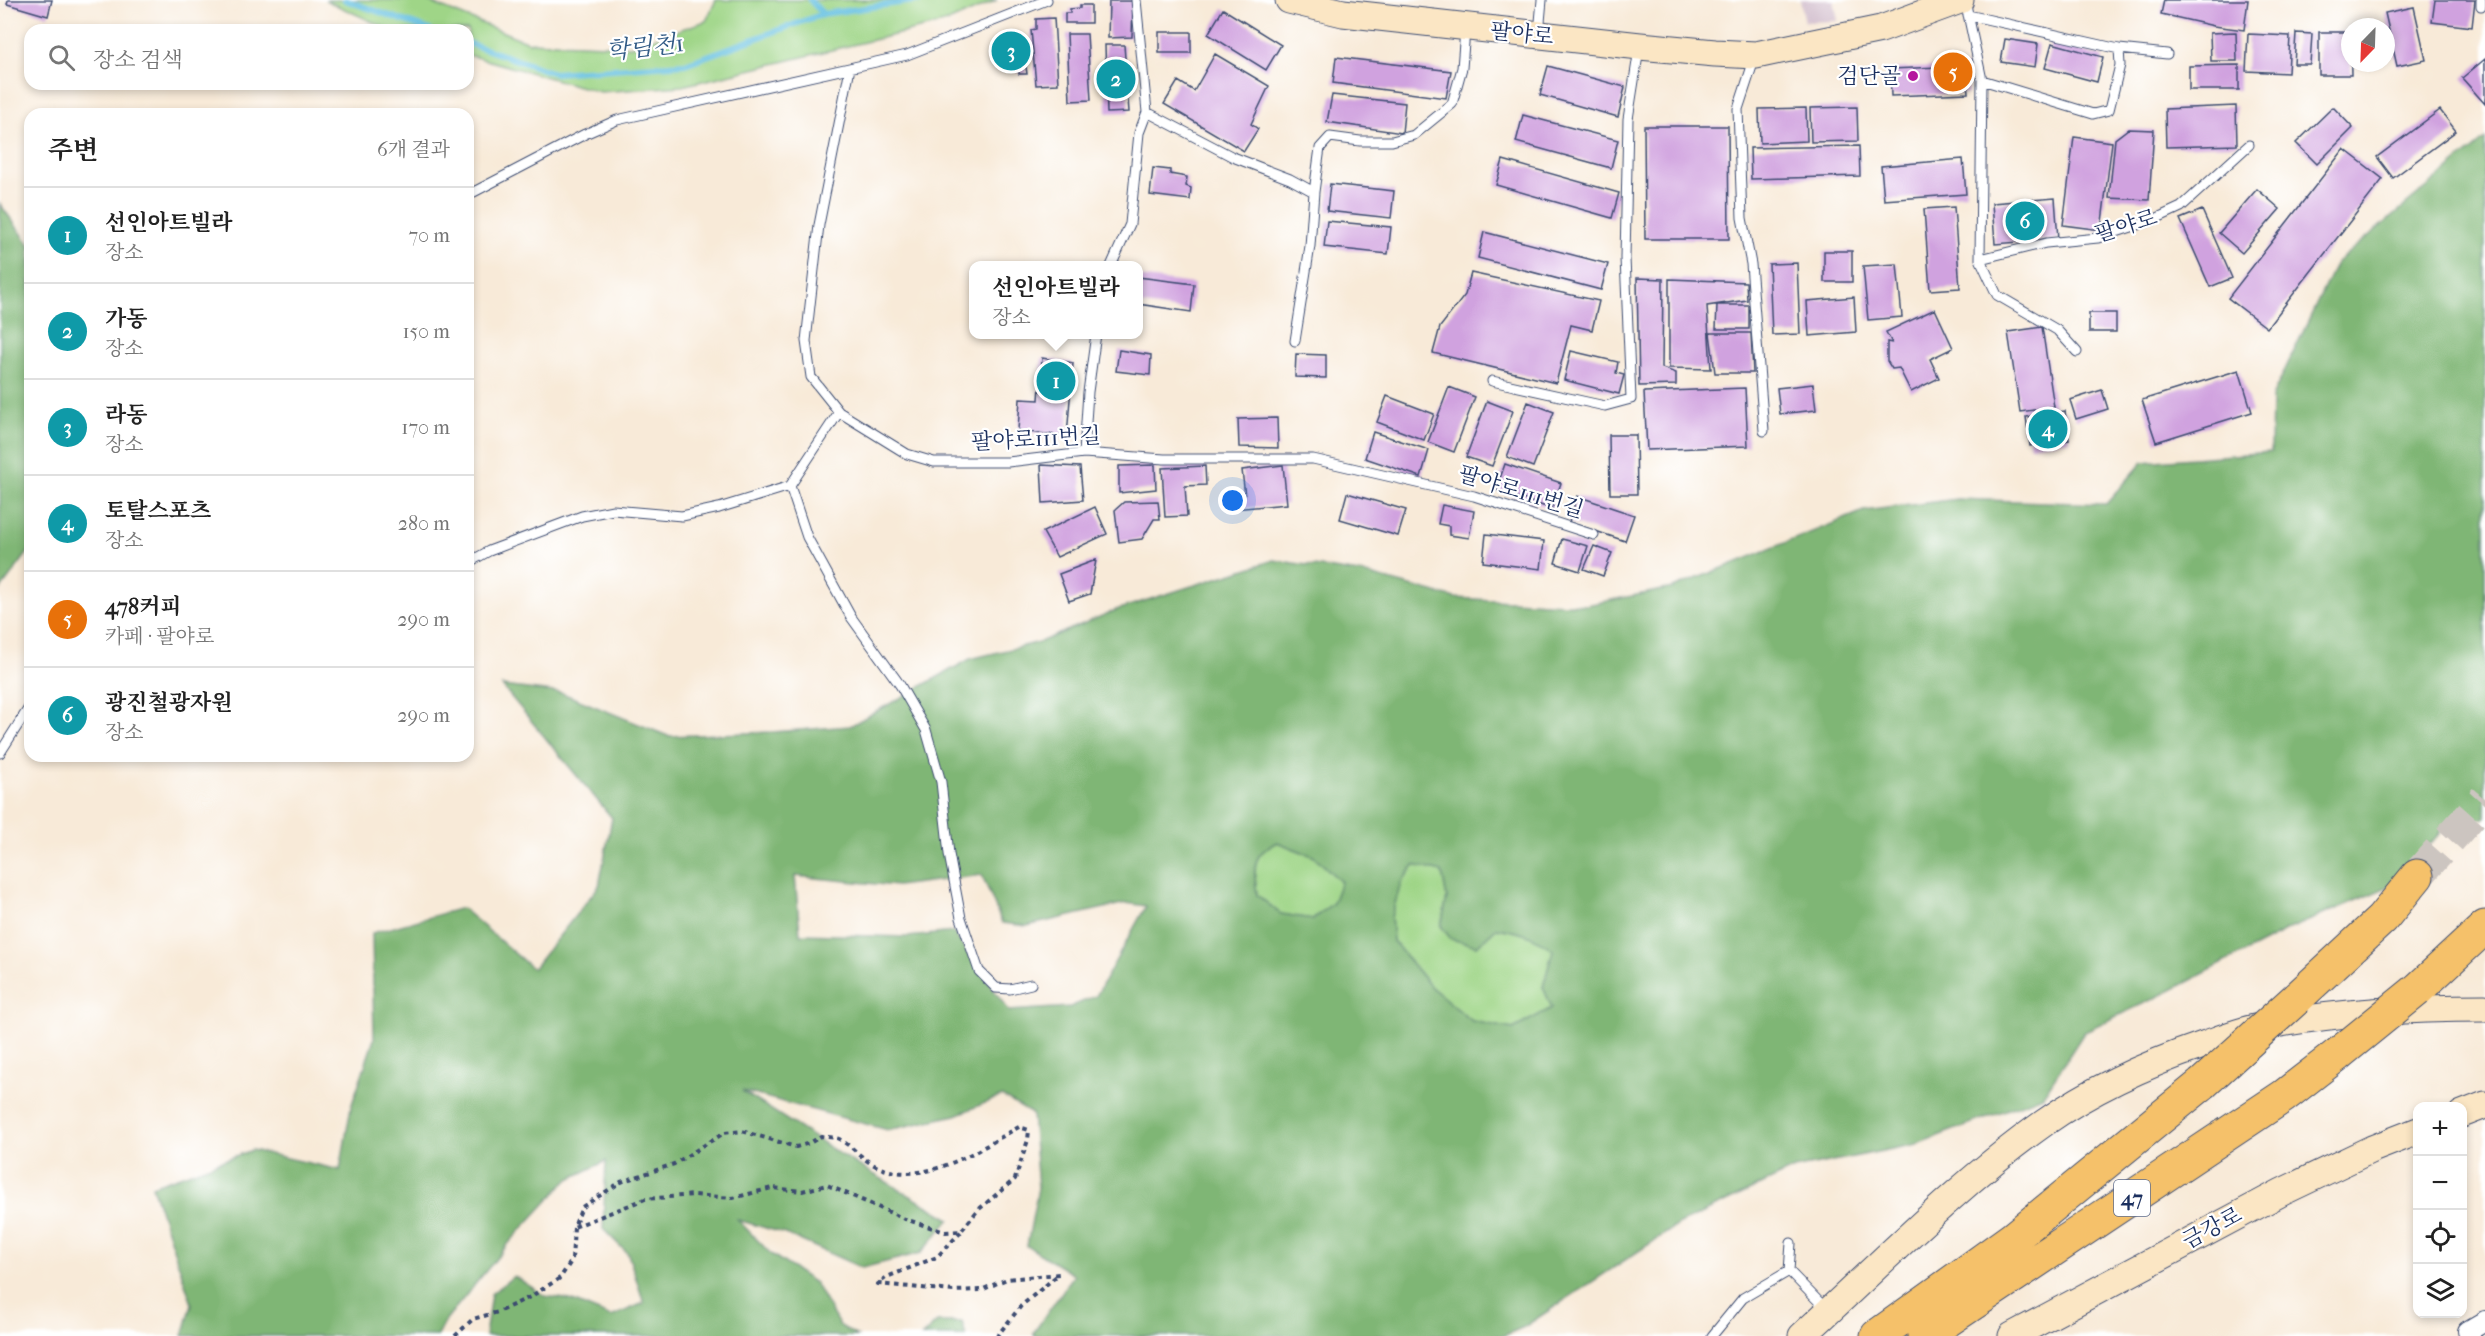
<!DOCTYPE html>
<html lang="ko">
<head>
<meta charset="utf-8">
<style>
	:root { --surface:#fff; --page:#f6f6f6; --text:#222; --muted:#767676; --line:#e0e0e0; --accent:#b5179e }
	body { margin:0; font-family:"IM FELL French Canon","Noto Serif KR",serif; background:var(--page); color:var(--text) }
	.controls { position:absolute; right:18px; bottom:18px; display:grid; overflow:hidden; border-radius:12px; box-shadow:0 3px 9px #0003 }
	.controls button { width:54px; height:54px; display:grid; place-items:center; padding:0; border:0; border-bottom:2px solid var(--line); background:var(--surface); color:var(--text); font:30px sans-serif }
	.compass { position:absolute; left:2341px; top:18px; width:54px; height:54px; border-radius:50%; background:var(--surface); box-shadow:0 3px 9px #0003; rotate:203deg }
	.you { position:absolute; left:1233px; top:501px; width:21px; height:21px; margin:-15px; border:4px solid #fff; border-radius:50%; background:#1a73e8; box-shadow:0 0 0 9px #1a73e833 }
	.badge { display:grid; place-items:center; width:39px; height:39px; border-radius:50%; background:var(--accent); color:#fff; font-size:20px; font-weight:700 }
	.pin { position:absolute; translate:-50% -50%; border:3px solid #fff; box-shadow:0 2px 6px #0006 }
	.popup { position:absolute; left:969px; top:261px; width:174px; height:78px; box-sizing:border-box; display:grid; place-content:center; border-radius:12px; background:var(--surface); filter:drop-shadow(0 2px 4px #0005); font-size:20px; white-space:nowrap; color:var(--muted) }
	.popup b { font-size:22px; color:var(--text) }
	.popup::after { content:''; position:absolute; left:50%; top:100%; margin-left:-12px; border:12px solid transparent; border-top-color:var(--surface) }
	.list { margin:0; padding:0; list-style:none }
	h2 { display:flex; justify-content:space-between; align-items:center; height:78px; margin:0; padding:0 24px; font-size:26px }
	h2 small { font-size:20px; font-weight:400; color:var(--muted) }
	.list li { display:grid; grid-template-columns:39px 1fr auto; gap:18px; align-items:center; box-sizing:border-box; height:96px; padding:0 24px; border-top:2px solid var(--line) }
	.list b { display:block; font-size:22px; white-space:nowrap }
	.list p { margin:0; font-size:20px; white-space:nowrap; color:var(--muted) }
	.list em { font-size:20px; font-style:normal; color:var(--muted) }
	.icon { flex:none; width:33px; height:33px; fill:none; stroke:currentColor; stroke-width:2; stroke-linecap:round; stroke-linejoin:round }
	.map { position:relative; flex:none; width:2485px; height:1336px; overflow:hidden }
	.search { position:absolute; background:var(--surface); box-shadow:0 3px 9px #0003; left:24px; top:24px; width:450px; height:66px; display:flex; align-items:center; gap:15px; box-sizing:border-box; padding:0 21px; border-radius:18px; color:var(--muted); font-size:22px }
	.panel { position:absolute; background:var(--surface); box-shadow:0 3px 9px #0003; left:24px; top:108px; width:450px; height:654px; border-radius:18px }
	.map>svg:first-child { display:block }
	.industrial { fill:#d1bdcc }
	.green { fill:#9fd587; stroke:#5d8272; stroke-width:1.5 }
	.forest { fill:#7fb674; stroke:#4d7269; stroke-width:1.5; fill-rule:evenodd }
	.lines { fill:none; stroke-linecap:round; stroke-linejoin:round }
	.stream { stroke:#63c0e1; stroke-width:6 }
	.building { fill:#d0a2df }
	.highway-tunnel { stroke:#ccc5c0; stroke-width:33; stroke-dasharray:33 16; stroke-linecap:butt }
	.lane-casing { stroke:#3c4b70; stroke-width:11 }
	.street-casing { stroke:#3c4b70; stroke-width:22 }
	.secondary-casing { stroke:#3c4b70; stroke-width:29 }
	.highway-casing { stroke:#3c4b70; stroke-width:35 }
	.path { stroke:#3c4b70; stroke-width:4; stroke-dasharray:4.5 4.5; stroke-linecap:butt }
	.lane { stroke:#fff; stroke-width:9 }
	.street { stroke:#fff; stroke-width:20 }
	.secondary { stroke:#fbe6c4; stroke-width:27 }
	.highway { stroke:#f5c16b; stroke-width:33 }
	.highway-bridge-casing { stroke:#3c4b70; stroke-width:35; stroke-linecap:butt }
	.highway-bridge { stroke:#f5c16b; stroke-width:33 }
	.poi-dot { fill:#b5179e; stroke:#fff; stroke-width:2 }
	.labels { text-anchor:middle; dominant-baseline:central; stroke-width:4.5; stroke-linejoin:round; paint-order:stroke }
	.shield { fill:#fff; stroke:#5f6d8e; stroke-width:1.5 }
	.shield-label { font-size:21px; font-weight:bold; fill:#1b2f5e }
	.street-label { font-size:22px; fill:#1b2f5e; stroke:#fff }
	.poi-label { font-size:22px; fill:#1b2f5e; stroke:#fff; text-anchor:end }
	.water-label { font-size:24px; font-style:italic; fill:#315a85; stroke:#fff }
</style>
</head>
<body>
<div class="map">
<svg width="2485" height="1336" viewBox="0 0 2485 1336">
	<rect width="100%" height="100%" fill="#fff"/>
	<filter id="ink" filterUnits="userSpaceOnUse"><feTurbulence type="fractalNoise" baseFrequency=".0167" numOctaves="2"/><feDisplacementMap in="SourceGraphic" scale="12" xChannelSelector="R" yChannelSelector="G"/><feConvolveMatrix kernelMatrix="1 2 1 2 8 2 1 2 1" color-interpolation-filters="sRGB"/></filter>
	<filter id="wash" filterUnits="userSpaceOnUse"><feTurbulence type="fractalNoise" baseFrequency=".008" numOctaves="4" result="noise"/><feDisplacementMap in="SourceGraphic" scale="24" xChannelSelector="R" yChannelSelector="G"/><feGaussianBlur stdDeviation="1.35" result="paint"/><feColorMatrix in="noise" values="0 0 0 0 0 0 0 0 0 0 0 0 0 0 0 0 0 1.4 0 .05"/><feComposite in="paint" operator="in"/></filter>
	<g filter="url(#wash)">
		<rect width="100%" height="100%" fill="#f8ead8"/>
		<!-- industrial -->
		<path class="industrial" d="M1800,0H1834L1838,21L1805,22Z"/>
		<!-- green -->
		<path class="green" d="M325,0H424L528,42L631,46L706,21L716,0H997L948,22L682,86L600,92L468,55V30H390Z
			M1277,842L1315,857L1341,882L1333,903L1312,919L1281,914L1257,895C1254,869 1250,855 1277,842Z
			M1414,865L1442,872L1447,898L1441,926L1477,946L1496,928C1521,932 1533,935 1554,950L1543,987L1552,1008L1513,1029L1472,1021L1431,987L1393,941L1391,917L1401,883Z"/>
		<!-- forest -->
		<path class="forest" d="M2485,139V818L2444,828L2397,883L2287,930L2170,991L2085,1031L2043,1096L1917,1144L1794,1169L1678,1225L1524,1327L1503,1336H1034V1332L1074,1275L1027,1246L1038,1188L1032,1114L1002,1096L956,1115L888,1130L742,1091L846,1158L950,1219L921,1253L862,1268L786,1234L738,1220L771,1254L815,1283L839,1325L857,1336H485L491,1294L514,1276L545,1296L570,1300L611,1317L644,1303L628,1254L603,1229L606,1161L567,1180L509,1243L444,1322L437,1336H183L192,1304L152,1186L252,1150L340,1170L351,1107L374,1039L372,933L462,908L533,969L599,886L612,818L502,686L562,693L668,736L773,732L850,726L970,659L1040,642L1116,610L1274,560L1366,574L1455,598L1586,605L1673,588L1864,511L1957,499L2106,504L2143,462L2271,452L2272,397L2336,263ZM1277,842L1315,857L1341,882L1333,903L1313,919L1281,914L1257,895C1254,869 1250,855 1277,842ZM1414,865L1442,872L1447,898L1441,926L1451,939L1477,946L1496,928C1519,931 1534,936 1553,950L1543,987L1552,1008L1513,1029L1472,1021L1431,987L1393,941L1391,917L1401,883ZM982,875L1002,923L1027,926L1126,903L1146,906L1096,996L1070,1007L1009,1011L953,932L908,937L800,934L795,876L897,886Z
			M0,204L30,245V550L0,590Z
			M937,1322H962L966,1336H922Z"/>
		<g class="lines">
			<!-- stream -->
			<path class="stream" d="M345,0L430,30
				M810,0L823,14
				M468,43L554,73L685,64L823,14L920,0"/>
		</g>
		<g id="blocks">
			<!-- building -->
			<path class="building" d="M8,0H52L48,16L7,4Z
				M2164,0H2248L2244,30L2214,26L2161,14Z
				M2435,0H2475L2472,27L2432,22Z
				M1109,1H1133L1132,37L1108,38Z
				M1080,5H1091V23H1065V13H1070V9L1080,8Z
				M2414,7L2426,60L2397,66L2385,13Z
				M1223,9L1281,45L1266,70L1208,34Z
				M1054,18L1058,84L1036,85L1031,30L1036,29V19Z
				M1159,32H1191V53H1159Z
				M2236,32L2237,61H2211L2210,33Z
				M2319,32H2350L2351,75H2319Z
				M2296,33L2312,34L2310,64H2294Z
				M1067,34H1087L1091,100L1070,101Z
				M2248,34L2290,36L2288,73L2246,71Z
				M1000,38H1022L1027,74H1019L1018,66L998,64Z
				M2005,39L2038,44L2035,67L2001,62Z
				M2052,43L2103,57L2097,82L2045,68Z
				M1105,45H1124L1129,112L1107,113Z
				M1215,54L1269,86L1251,124L1258,129L1244,151L1164,104L1178,81L1194,91Z
				M1336,57L1451,71L1446,98L1333,83Z
				M2485,59V104L2462,78Z
				M2239,65V90H2189V66Z
				M1548,66L1625,87L1618,117L1540,95Z
				M1966,66L1968,93L1891,96L1890,69Z
				M1332,95L1405,103L1402,133L1327,122Z
				M2236,106L2237,145L2166,147L2165,109Z
				M1857,107L1858,141L1811,142L1810,108Z
				M2333,107L2353,128L2317,164L2296,143Z
				M1806,108L1807,141L1760,143L1759,109Z
				M2440,110L2456,131L2393,178L2377,157Z
				M1523,115L1618,140L1611,168L1516,142Z
				M1644,126H1728L1729,239H1645Z
				M2128,129L2154,130L2149,200L2109,198L2115,139Z
				M2074,137L2112,142L2101,230L2063,225Z
				M1859,146L1860,176L1751,179L1750,148Z
				M2344,149L2383,179L2267,328L2228,298Z
				M1963,159L1966,194L1884,200L1881,166Z
				M1503,160L1619,193L1612,218L1496,185Z
				M1153,168L1170,170V174L1187,177L1186,186L1191,188L1190,200L1150,195Z
				M1330,184L1394,191L1391,218L1327,211Z
				M2257,189L2280,209L2242,253L2219,233Z
				M2055,198L2058,239L1995,244L1992,203Z
				M1954,207L1960,288L1930,290L1924,209Z
				M2202,210L2232,278L2210,287L2180,219Z
				M1327,221L1391,227L1388,254L1324,247Z
				M1484,232L1608,264L1601,290L1478,258Z
				M1824,251H1852V282H1824Z
				M1797,263L1800,334L1772,335L1769,264Z
				M1897,264L1902,317L1868,320L1863,266Z
				M1471,273L1599,301L1592,330L1571,325L1556,383L1433,353L1440,327L1465,295Z
				M1138,277L1194,284L1191,312L1138,304Z
				M1637,278L1663,279L1662,368L1676,373V385L1639,386Z
				M1669,279L1746,282L1747,300L1707,306L1711,369L1669,368Z
				M1854,297L1856,332L1809,336L1807,301Z
				M1717,305H1749V329H1716Z
				M1935,309L1953,348L1930,359L1939,378L1911,392L1899,368L1892,369L1887,361V342L1892,343L1886,332Z
				M2089,313H2116V332H2089Z
				M2042,327L2054,407L2020,412L2008,332Z
				M1710,333H1751L1753,373H1715Z
				M1119,350L1151,355L1150,375L1116,371Z
				M1571,351L1618,362L1616,373L1624,375L1619,394L1564,380Z
				M1296,354L1326,355V378L1295,377Z
				M1042,358L1073,363L1067,436L1018,431L1020,399L1039,400Z
				M2239,370L2252,412L2156,442L2142,400Z
				M1813,384L1816,410L1780,414L1777,388Z
				M1449,387L1475,397L1454,452L1428,442Z
				M1745,388L1748,446L1647,450L1644,392Z
				M2102,390L2108,409L2076,419L2070,400Z
				M1387,396L1434,414L1424,440L1377,422Z
				M1487,401L1513,411L1492,466L1466,457Z
				M1528,402L1554,412L1533,467L1507,457Z
				M2065,411L2069,440L2030,446L2026,417Z
				M1277,418L1278,448L1239,447L1238,419Z
				M1373,432L1429,450L1421,477L1365,458Z
				M1609,435H1636L1637,494H1610Z
				M1505,464L1561,483L1552,509L1496,490Z
				M1041,465L1080,467L1083,500L1043,503Z
				M1155,465L1156,489L1119,493V466Z
				M1283,465L1287,504L1234,509L1232,497L1245,496L1242,470Z
				M1205,466L1206,485L1185,486L1187,516L1165,517L1162,468Z
				M1347,493L1406,510L1398,536L1340,519Z
				M1577,496L1634,515L1625,541L1569,522Z
				M1158,501L1160,519H1154L1142,539L1119,542L1115,510L1124,502Z
				M1442,505L1474,511L1469,538L1449,535V526L1438,524Z
				M1095,507L1107,534L1057,557L1043,532Z
				M1486,534L1544,541L1541,569L1483,562Z
				M1562,539L1588,546L1580,571L1555,563Z
				M1594,546L1612,553L1603,576L1584,569Z
				M1096,560L1090,594L1069,601L1059,574Z"/>
		</g>
	</g>
	<g filter="url(#ink)">
		<use href="#blocks" fill-opacity="0" stroke="#3c4b70" stroke-width="1.5"/>
		<g class="lines">
			<!-- highway-tunnel -->
			<path class="highway-tunnel" d="M2417,876L2485,799"/>
			<defs>
				<path id="lane" d="M1965,0L1982,80L1980,259L1997,295L2057,330L2077,352
					M2481,6V0
					M1968,15L2119,49L2120,65L2109,110L2093,114L1982,80
					M1539,33L1542,0
					M2119,49L2167,54
					M1755,57L1738,109L1742,218L1751,264L1764,431
					M850,68L819,225L806,341L811,377L839,412L907,454L934,462H1008L1084,453L1164,459H1313L1474,496L1594,535
					M1147,112L1233,157L1290,179L1314,192L1310,246L1295,341
					M1314,192L1320,148L1330,137L1360,141H1392L1414,135L1452,104L1462,68L1465,30
					M468,195L585,134L617,120L907,55L1047,0
					M1980,259L2046,243L2098,238L2153,220L2181,207L2249,145
					M1111,266L1130,224L1139,133L1147,112L1136,0
					M1492,381L1605,406L1631,399L1625,258L1628,119L1639,49
					M1084,453L1088,392L1096,334
					M790,486L807,537L851,617L900,685L926,730L941,782L949,854L961,918L979,971L996,988L1010,989L1031,984
					M468,556L471,561L489,551L582,516L613,510L682,516L719,508L790,486L839,412
					M0,753L30,706
					M1789,1271L1791,1243
					M1712,1336L1743,1298L1789,1271L1827,1310"/>
				<path id="street" d="M2468,1331L2485,1321"/>
				<path id="secondary" d="M1289,0L1343,13L1640,46L1715,53L1756,55L1881,29L1960,0
					M2462,1114L2485,1105
					M1802,1336C1881,1264 1957,1185 2044,1123C2092,1089 2147,1064 2203,1045C2220,1039 2237,1032 2255,1028C2330,1012 2408,1008 2485,1008
					M2012,1336L2282,1192L2372,1149L2418,1131"/>
				<path id="highway" d="M2417,990L2485,927
					M2297,998L2382,919L2417,876
					M1877,1336L2012,1239L2202,1084
					M1924,1336L2284,1096L2337,1055"/>
			</defs>
			<!-- lane casing -->
			<use href="#lane" class="lane-casing"/>
			<!-- street casing -->
			<use href="#street" class="street-casing"/>
			<!-- secondary casing -->
			<use href="#secondary" class="secondary-casing"/>
			<!-- highway casing -->
			<use href="#highway" class="highway-casing"/>
			<!-- path -->
			<path class="path" d="M961,1232L937,1257L887,1277L878,1284L953,1291L981,1290L1007,1279L1059,1274L1021,1306L997,1336
				M455,1336L473,1319L498,1312L530,1297L560,1278L572,1260L574,1227L582,1207L621,1182L674,1164L724,1133L742,1131L796,1147L810,1143L821,1136C826,1137 834,1137 839,1139C852,1146 863,1160 876,1166C924,1189 979,1149 1019,1127L1029,1130L1028,1140L1015,1179L978,1210L961,1231L945,1232L905,1219L827,1185L802,1191L772,1188L733,1198L694,1195L645,1199L574,1227"/>
			<!-- lane -->
			<use href="#lane" class="lane"/>
			<!-- street -->
			<use href="#street" class="street"/>
			<!-- secondary -->
			<use href="#secondary" class="secondary"/>
			<!-- highway -->
			<use href="#highway" class="highway"/>
			<defs>
				<path id="highway-bridge" d="M2337,1055L2417,990
					M2202,1084L2297,998"/>
			</defs>
			<!-- highway-bridge casing -->
			<use href="#highway-bridge" class="highway-bridge-casing"/>
			<!-- highway-bridge -->
			<use href="#highway-bridge" class="highway-bridge"/>
		</g>
	</g>
	<!-- markers -->
	<circle class="poi-dot" cx="1913" cy="76" r="6"/>
	<g class="labels">
		<!-- shield labels -->
		<rect class="shield" x="2114" y="1180" width="36" height="36" rx="4.5"/>
		<g class="shield-label">
			<text x="2132" y="1198">47</text>
		</g>
		<!-- street labels -->
		<g class="street-label">
			<text transform="translate(1522 34) rotate(6)">팔야로</text>
			<text transform="translate(2126 226) rotate(-17)">팔야로</text>
			<text transform="translate(1036 439) rotate(-3)">팔야로111번길</text>
			<text transform="translate(1521 492) rotate(17)">팔야로111번길</text>
			<text transform="translate(2212 1228) rotate(-28)">금강로</text>
		</g>
		<!-- poi labels -->
		<g class="poi-label">
			<text x="1901" y="76">검단골</text>
		</g>
		<!-- water labels -->
		<g class="water-label">
			<text transform="translate(645 47) rotate(-6)">학림천1</text>
		</g>
	</g>
</svg>
<div class="controls">
<button>+</button>
<button>−</button>
<button><svg class="icon" aria-label="locate" viewBox="0 0 24 24"><circle cx="12" cy="12" r="6"/><path d="M12 2v4M12 18v4M2 12h4M18 12h4"/></svg></button>
<button><svg class="icon" aria-label="layers" viewBox="0 0 24 24"><path d="M12 4l9 5-9 5-9-5zM3 14l9 5 9-5"/></svg></button>
</div>
<svg class="compass" viewBox="-18 -18 36 36"><path d="M0-13l5 13h-10z" fill="#e53935"/><path d="M0 13l5-13h-10z" fill="#767676"/></svg>
<div class="you"></div>
<div class="pin badge" style="left:1056px;top:381px;background:#0f9aa8">1</div>
<div class="popup"><b>선인아트빌라</b>장소</div>
<div class="pin badge" style="left:1116px;top:79px;background:#0f9aa8">2</div>
<div class="pin badge" style="left:1011px;top:51px;background:#0f9aa8">3</div>
<div class="pin badge" style="left:2048px;top:429px;background:#0f9aa8">4</div>
<div class="pin badge" style="left:1953px;top:72px;background:#e8710a">5</div>
<div class="pin badge" style="left:2025px;top:221px;background:#0f9aa8">6</div>
<div class="search"><svg class="icon" aria-label="search" viewBox="0 0 24 24"><circle cx="10" cy="10" r="6"/><path d="M15 15l6 6"/></svg>장소 검색</div>
<section class="panel">
<h2>주변<small>6개 결과</small></h2>
<ul class="list">
<li><span class="badge" style="background:#0f9aa8">1</span><div><b>선인아트빌라</b><p>장소</p></div><em>70 m</em></li>
<li><span class="badge" style="background:#0f9aa8">2</span><div><b>가동</b><p>장소</p></div><em>150 m</em></li>
<li><span class="badge" style="background:#0f9aa8">3</span><div><b>라동</b><p>장소</p></div><em>170 m</em></li>
<li><span class="badge" style="background:#0f9aa8">4</span><div><b>토탈스포츠</b><p>장소</p></div><em>280 m</em></li>
<li><span class="badge" style="background:#e8710a">5</span><div><b>478커피</b><p>카페 · 팔야로</p></div><em>290 m</em></li>
<li><span class="badge" style="background:#0f9aa8">6</span><div><b>광진철광자원</b><p>장소</p></div><em>290 m</em></li>
</ul>
</section>
</div>
</body>
</html>
